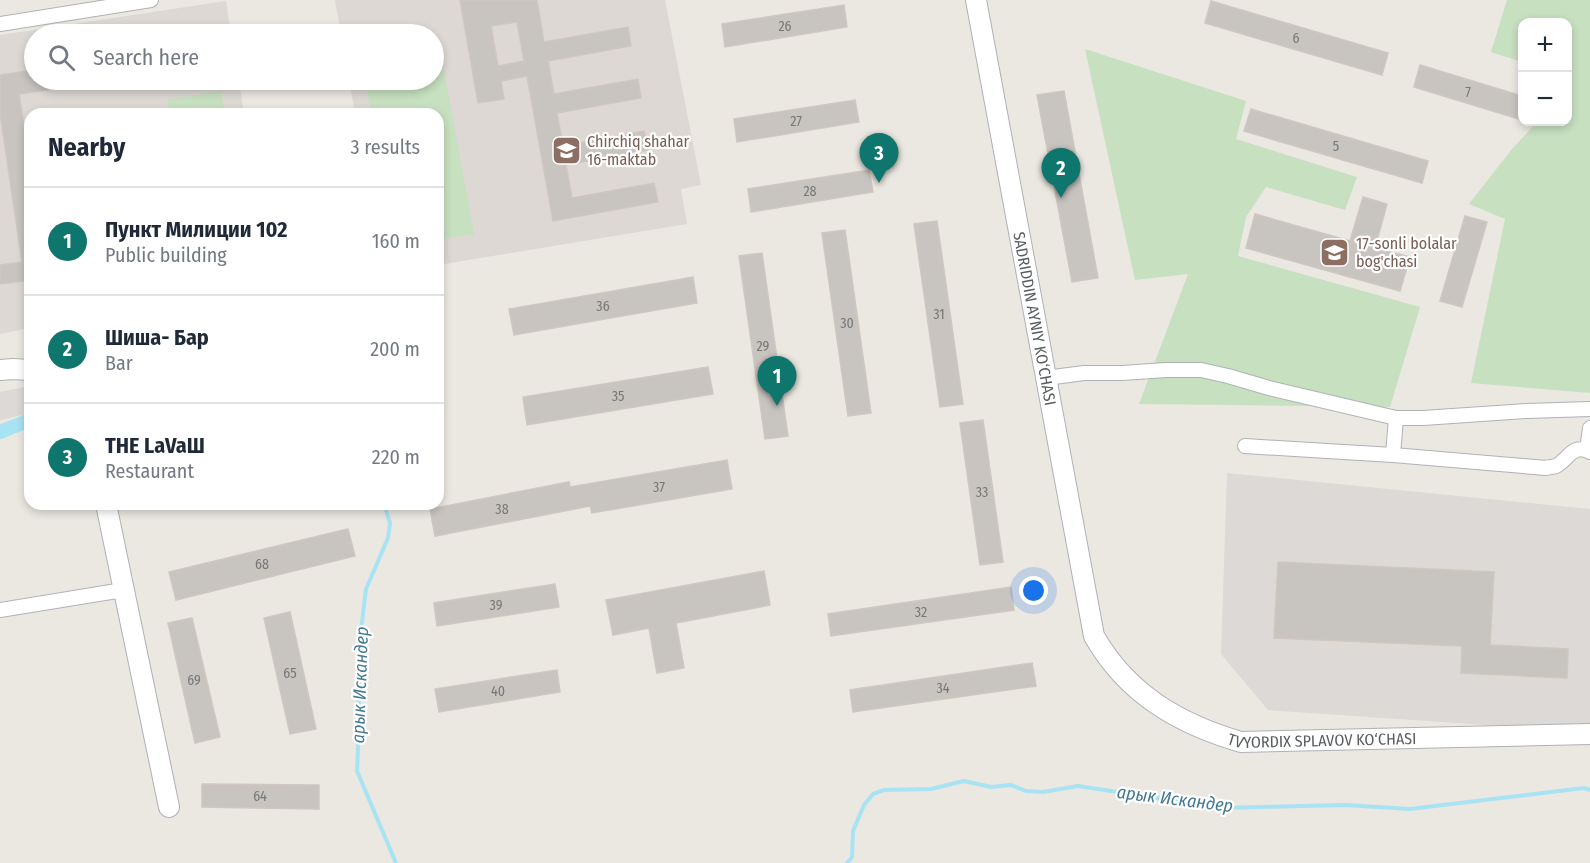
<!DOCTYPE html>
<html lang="en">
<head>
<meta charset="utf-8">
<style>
	:root { --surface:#fff; --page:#f6f6f7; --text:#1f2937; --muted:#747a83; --line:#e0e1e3; --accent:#0f766e }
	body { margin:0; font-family:"Fira Sans Condensed",sans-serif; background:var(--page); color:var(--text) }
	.controls { position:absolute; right:18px; top:18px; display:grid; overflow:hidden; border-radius:12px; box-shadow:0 3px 9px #0003 }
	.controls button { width:54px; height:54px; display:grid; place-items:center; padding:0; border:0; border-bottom:2px solid var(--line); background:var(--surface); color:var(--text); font:30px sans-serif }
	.you { position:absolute; left:1034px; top:591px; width:21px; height:21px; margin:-15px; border:4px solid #fff; border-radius:50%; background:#1a73e8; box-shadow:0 0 0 9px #1a73e833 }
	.badge { display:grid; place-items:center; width:39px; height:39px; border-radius:50%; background:var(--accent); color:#fff; font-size:20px; font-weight:700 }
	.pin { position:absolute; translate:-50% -50px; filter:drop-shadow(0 2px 3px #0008) }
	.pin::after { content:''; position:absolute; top:32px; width:21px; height:18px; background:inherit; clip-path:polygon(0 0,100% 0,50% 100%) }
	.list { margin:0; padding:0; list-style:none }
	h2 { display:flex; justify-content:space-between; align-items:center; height:78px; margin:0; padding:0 24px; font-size:26px }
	h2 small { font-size:20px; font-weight:400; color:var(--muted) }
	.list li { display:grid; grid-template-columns:39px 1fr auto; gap:18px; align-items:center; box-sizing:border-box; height:108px; padding:0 24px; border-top:2px solid var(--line) }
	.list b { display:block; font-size:22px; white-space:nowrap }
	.list p { margin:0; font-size:20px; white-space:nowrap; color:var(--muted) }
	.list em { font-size:20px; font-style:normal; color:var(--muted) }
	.icon { flex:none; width:33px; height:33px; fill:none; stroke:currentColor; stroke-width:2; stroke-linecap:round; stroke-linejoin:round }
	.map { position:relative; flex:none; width:1590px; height:863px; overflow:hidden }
	.search { position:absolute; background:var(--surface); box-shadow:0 3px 9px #0003; left:24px; top:24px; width:420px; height:66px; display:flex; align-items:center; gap:15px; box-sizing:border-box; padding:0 21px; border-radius:33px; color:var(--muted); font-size:22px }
	.panel { position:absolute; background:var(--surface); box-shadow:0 3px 9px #0003; left:24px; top:108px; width:420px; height:402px; border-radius:18px }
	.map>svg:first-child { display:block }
	.industrial { fill:#dcd9d6 }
	.education { fill:#ddd8d3 }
	.green { fill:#c7e0c0 }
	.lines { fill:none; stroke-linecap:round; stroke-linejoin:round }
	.stream { stroke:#a8e3f4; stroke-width:4 }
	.canal { stroke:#a8e3f4; stroke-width:14 }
	.building { fill:#c8c4c0; stroke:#cfc7c0; stroke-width:1.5; fill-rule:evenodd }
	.street-casing { stroke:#afb3b5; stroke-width:16 }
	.secondary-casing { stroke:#aeb2b5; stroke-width:22 }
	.street { stroke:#fff; stroke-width:14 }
	.secondary { stroke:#fff; stroke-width:20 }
	.labels { text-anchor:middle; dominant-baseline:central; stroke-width:4.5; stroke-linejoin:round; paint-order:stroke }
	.number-label { font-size:14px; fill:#767878 }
	.education-label { font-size:16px; fill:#785e54; stroke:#fff; text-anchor:start }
	.street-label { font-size:16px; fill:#5a5e60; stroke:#fff }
	.water-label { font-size:18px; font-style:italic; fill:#427a93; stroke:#fff }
</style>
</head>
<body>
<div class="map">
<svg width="1590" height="863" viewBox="0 0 1590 863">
	<rect width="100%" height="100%" fill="#ebe7e1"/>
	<!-- industrial -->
	<path class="industrial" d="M29,386L30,388V413L0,420V392Z
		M1227,473L1590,509V732L1268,710L1221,654Z"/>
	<!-- education -->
	<path class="education" d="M335,0H665L701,185L681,189L687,224L438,265V114H355L349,80H434V34H341Z
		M226,1L231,34H34V80H239L244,114H30V328L0,334V35Z"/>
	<!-- green -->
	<path class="green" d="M1507,0H1590V393L1471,383L1505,219L1469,204L1512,149L1537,122H1568V22H1522V62L1491,52Z
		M1085,49L1246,101L1236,139L1357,177L1345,210L1266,187L1246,217L1238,256L1420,307L1390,407L1139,404L1188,274L1135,280Z
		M444,70L474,234L438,240V114H371L366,84L392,80H434V72Z
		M221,91L225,114H170L167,100Z"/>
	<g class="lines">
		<!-- stream -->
		<path class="stream" d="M384,504L390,523L388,538L366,589L358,655L359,726L357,771L396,863
			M847,863L852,857L853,831L864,805L873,794L884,790L931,789L964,781L991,787L1011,785L1026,791L1043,792L1078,786L1222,808L1345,805L1410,809L1584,788L1590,790"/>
		<!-- canal -->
		<path class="canal" d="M0,432L30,420"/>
	</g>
	<!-- building -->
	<path class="building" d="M460,0H537L544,42L628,27L631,46L548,61L554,94L638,79L641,98L557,113L563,146L644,131L648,150L566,165L572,198L654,183L658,202L553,221L527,76L501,81L504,99L478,103ZM517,22L524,61L498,66L491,26Z
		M1211,1L1388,53L1382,75L1205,23Z
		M844,5L847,27L725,47L722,24Z
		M1420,65L1522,96V120L1414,87Z
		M34,70V80H73L74,86L19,94L24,126L30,125V152H27L30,173V280L0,284V265L22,262L0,113V75Z
		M1064,91L1098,278L1072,282L1037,95Z
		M855,100L859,122L737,142L734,119Z
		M1251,109L1428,161L1422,183L1244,131Z
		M869,170L873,192L751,212L748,189Z
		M1363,197L1387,204L1375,248L1410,257L1400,291L1246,248L1255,214L1350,241Z
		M1465,216L1487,222L1462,307L1440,301Z
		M937,221L963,404L940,407L914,224Z
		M845,230L871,413L848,416L822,233Z
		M762,253L788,436L765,439L739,256Z
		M693,277L697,303L514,335L509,309Z
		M708,367L713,394L527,425L523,397Z
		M983,420L1003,562L980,565L960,423Z
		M727,460L732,489L592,513L590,506L435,536L430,509L569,482L570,487Z
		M348,529L355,556L176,600L169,572Z
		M1278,562L1494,572L1490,645L1568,649L1567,678L1461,673L1462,646L1274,638Z
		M764,571L770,605L676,623L684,668L657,673L649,628L613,635L606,600Z
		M555,584L559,607L437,626L434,603Z
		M1011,587L1014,610L831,636L828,614Z
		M290,612L316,729L290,734L264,618Z
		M192,618L220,737L195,743L168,623Z
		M1032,663L1036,686L853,712L850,690Z
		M557,670L560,692L439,712L435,689Z
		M202,784L319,785V809L202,807Z"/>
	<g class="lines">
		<defs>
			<path id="street" d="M0,24L151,0
				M1046,378L1084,373H1122L1166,370H1201L1228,376L1269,388L1396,418H1423L1527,411L1590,409
				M1245,446L1393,455L1546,468C1549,467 1553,467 1556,466C1569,459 1572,443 1590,452
				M1587,450L1590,428
				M1393,455L1396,418
				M0,610L123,590"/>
			<g id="secondary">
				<path id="s1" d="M976,0L1094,636C1127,694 1179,724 1241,742L1590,734"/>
				<path d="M0,370L13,369L30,370"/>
				<path d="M106,504L169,807"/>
			</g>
		</defs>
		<!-- street casing -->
		<use href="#street" class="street-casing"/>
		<!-- secondary casing -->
		<use href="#secondary" class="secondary-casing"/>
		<!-- street -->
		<use href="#street" class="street"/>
		<!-- secondary -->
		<use href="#secondary" class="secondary"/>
	</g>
	<!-- icons -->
	<defs>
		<symbol id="school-square" viewBox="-11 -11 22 22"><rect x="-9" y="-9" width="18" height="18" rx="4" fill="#8d6e63" stroke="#fff"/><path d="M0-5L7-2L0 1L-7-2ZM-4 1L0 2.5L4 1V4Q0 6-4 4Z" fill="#fff"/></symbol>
	</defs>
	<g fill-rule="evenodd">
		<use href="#school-square" x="550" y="134" width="33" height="33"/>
		<use href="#school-square" x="1318" y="236" width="33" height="33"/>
	</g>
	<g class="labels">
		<!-- number labels -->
		<g class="number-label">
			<text x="785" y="26">26</text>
			<text x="1296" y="38">6</text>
			<text x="1468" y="92">7</text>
			<text x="796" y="121">27</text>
			<text x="1336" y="146">5</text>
			<text x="810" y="191">28</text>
			<text x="603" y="306">36</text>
			<text x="939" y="314">31</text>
			<text x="847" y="323">30</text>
			<text x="763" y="346">29</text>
			<text x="618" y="396">35</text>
			<text x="659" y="487">37</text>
			<text x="982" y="492">33</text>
			<text x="502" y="509">38</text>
			<text x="262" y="564">68</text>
			<text x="496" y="605">39</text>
			<text x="921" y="612">32</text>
			<text x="290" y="673">65</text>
			<text x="194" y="680">69</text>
			<text x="943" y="688">34</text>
			<text x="498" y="691">40</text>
			<text x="260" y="796">64</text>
		</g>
		<!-- education labels -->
		<g class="education-label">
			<text x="587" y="141">Chirchiq shahar<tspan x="587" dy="18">16-maktab</tspan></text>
			<text x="1356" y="243">17-sonli bolalar<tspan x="1356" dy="18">bog'chasi</tspan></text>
		</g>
		<!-- street labels -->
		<g class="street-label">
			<text stroke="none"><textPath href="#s1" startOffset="324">SADRIDDIN AYNIY KO‘CHASI</textPath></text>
			<text stroke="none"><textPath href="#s1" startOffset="914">TVYORDIX SPLAVOV KO‘CHASI</textPath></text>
		</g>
		<!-- water labels -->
		<g class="water-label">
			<text transform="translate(360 685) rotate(-88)">арык Искандер</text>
			<text transform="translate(1175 799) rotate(7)">арык Искандер</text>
		</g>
	</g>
</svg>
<div class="controls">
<button>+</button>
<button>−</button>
</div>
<div class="you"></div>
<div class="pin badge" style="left:777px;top:406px">1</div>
<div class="pin badge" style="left:1061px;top:198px">2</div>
<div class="pin badge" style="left:879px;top:183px">3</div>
<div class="search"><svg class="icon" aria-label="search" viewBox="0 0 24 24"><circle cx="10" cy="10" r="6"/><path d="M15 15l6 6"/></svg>Search here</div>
<section class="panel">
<h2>Nearby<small>3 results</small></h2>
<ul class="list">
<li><span class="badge">1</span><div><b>Пункт Милиции 102</b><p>Public building</p></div><em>160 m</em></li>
<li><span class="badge">2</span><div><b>Шиша- Бар</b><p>Bar</p></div><em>200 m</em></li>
<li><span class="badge">3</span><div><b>THE LaVaШ</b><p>Restaurant</p></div><em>220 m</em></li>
</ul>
</section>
</div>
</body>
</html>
